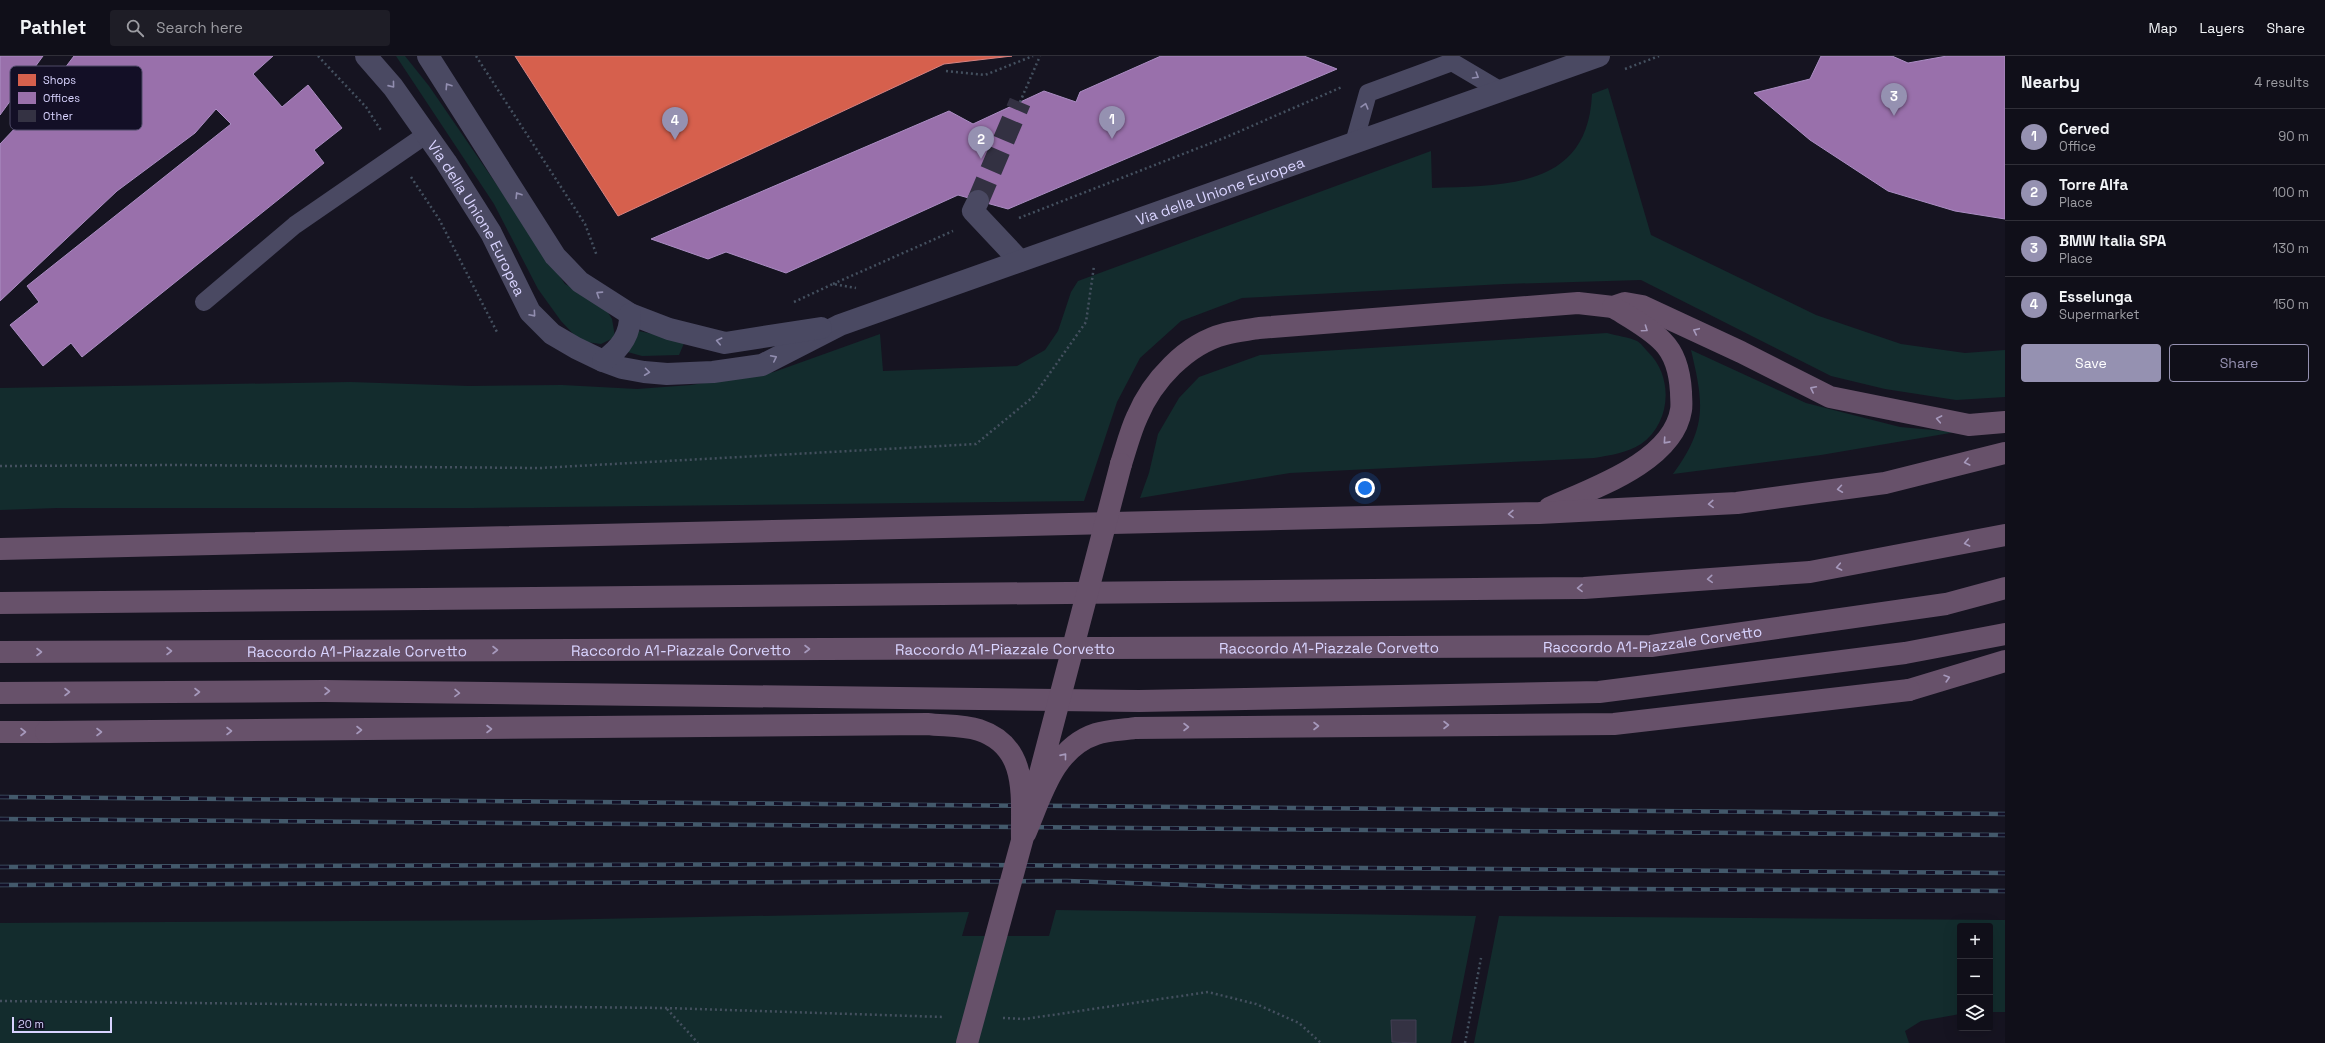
<!DOCTYPE html>
<html lang="en">
<head>
<meta charset="utf-8">
<style>
	:root { --surface:#100f19; --page:#1e1d26; --text:#f1f3f6; --muted:#9c9ca2; --line:#302f38; --accent:#9591b1 }
	body { margin:0; font-family:"Space Grotesk",sans-serif; background:var(--page); color:var(--text) }
	.controls { position:absolute; right:12px; bottom:12px; display:grid; overflow:hidden; border-radius:4px; box-shadow:0 4px 16px #0002 }
	.controls button { width:36px; height:36px; display:grid; place-items:center; padding:0; border:0; border-bottom:1px solid var(--line); background:var(--surface); color:var(--text); font:20px sans-serif }
	.scale { position:absolute; left:12px; bottom:10px; width:100px; box-sizing:border-box; padding-left:4px; border:2px solid #d9d4ff; border-top:0; font-size:11px; line-height:14px; white-space:nowrap; color:#d9d4ff; -webkit-text-stroke:3px #130f26; paint-order:stroke }
	.you { position:absolute; left:1365px; top:432px; width:14px; height:14px; margin:-10px; border:3px solid #fff; border-radius:50%; background:#1a73e8; box-shadow:0 0 0 6px #1a73e833 }
	.badge { display:grid; place-items:center; width:26px; height:26px; border-radius:50%; background:var(--accent); color:#fff; font-size:13px; font-weight:700 }
	.pin { position:absolute; translate:-50% -33px; filter:drop-shadow(0 1px 2px #0008) }
	.pin::after { content:''; position:absolute; top:21px; width:14px; height:12px; background:inherit; clip-path:polygon(0 0,100% 0,50% 100%) }
	.list { margin:0; padding:0; list-style:none }
	h2 { display:flex; justify-content:space-between; align-items:center; height:52px; margin:0; padding:0 16px; font-size:17px }
	h2 small { font-size:13px; font-weight:400; color:var(--muted) }
	.list li { display:grid; grid-template-columns:26px 1fr auto; gap:12px; align-items:center; box-sizing:border-box; height:56px; padding:0 16px; border-top:1px solid var(--line) }
	.list b { display:block; font-size:15px; white-space:nowrap }
	.list p { margin:0; font-size:13px; white-space:nowrap; color:var(--muted) }
	.list em { font-size:13px; font-style:normal; color:var(--muted) }
	.actions { display:flex; gap:8px; padding:12px 16px }
	.actions a { flex:1; padding:9px 0; border:1px solid var(--accent); border-radius:4px; text-align:center; font-size:14px; color:var(--accent) }
	.actions .main { background:var(--accent); color:#fff }
	.icon { flex:none; width:22px; height:22px; fill:none; stroke:currentColor; stroke-width:2; stroke-linecap:round; stroke-linejoin:round }
	.map { position:relative; flex:none; width:2005px; height:987px; overflow:hidden }
	header { display:flex; align-items:center; gap:24px; box-sizing:border-box; height:56px; padding:0 20px; background:var(--surface); border-bottom:1px solid var(--line) }
	header strong { font-size:19px }
	nav { display:flex; gap:22px; margin-inline-start:auto; font-size:14px }
	.search { width:280px; height:36px; background:var(--page); display:flex; align-items:center; gap:10px; box-sizing:border-box; padding:0 14px; border-radius:4px; color:var(--muted); font-size:15px }
	main { display:flex }
	aside { flex:1; background:var(--surface) }
	.map>svg:first-child { display:block }
	.green { fill:#132c2d }
	.shops { fill:#d6604d; stroke:#d78382 }
	.offices { fill:#9970ab; stroke:#ac8ec4 }
	.building { fill:#343243; stroke:#433f54 }
	.lines { fill:none; stroke-linecap:round; stroke-linejoin:round }
	.pedestrian-tunnel { stroke:#333142; stroke-width:22; stroke-dasharray:22 11; stroke-linecap:butt }
	.path { stroke:#44505f; stroke-width:2.5; stroke-dasharray:2 3; stroke-linecap:butt }
	.service { stroke:#4a4962; stroke-width:18 }
	.pedestrian { stroke:#4a4962; stroke-width:22 }
	.minor { stroke:#4a4962; stroke-width:22 }
	.motorway { stroke:#67516a; stroke-width:22 }
	.rail-casing { stroke:#43596b; stroke-width:4.5 }
	.rail { stroke:#130f26; stroke-width:3; stroke-dasharray:9; stroke-linecap:butt }
	.motorway-bridge { stroke:#67516a; stroke-width:22 }
	.oneway { stroke:#928eb0 }
	.oneway2 { stroke:#a699bc }
	.labels { text-anchor:middle; dominant-baseline:central; stroke-width:4; stroke-linejoin:round; paint-order:stroke }
	.street-label { font-size:15px; fill:#d9d4ff; stroke:#130f26 }
	.key { fill:#130f26; stroke:#4e4a67; stroke-width:1 }
	.key-label { font-size:11px; fill:#d9d4ff }
</style>
</head>
<body>
<header>
<strong>Pathlet</strong>
<div class="search"><svg class="icon" aria-label="search" viewBox="0 0 24 24"><circle cx="10" cy="10" r="6"/><path d="M15 15l6 6"/></svg>Search here</div>
<nav><a>Map</a><a>Layers</a><a>Share</a></nav>
</header>
<main>
<div class="map">
<svg width="2005" height="987" viewBox="0 0 2005 987">
	<rect width="100%" height="100%" fill="#161421"/>
	<!-- green -->
	<path class="green" d="M396,0H405L429,30L565,228L602,247L612,263L615,281L601,288L580,285L561,265L538,233L494,148Z
		M1608,32L1651,179L1816,259L1901,288L1965,297L2005,294V341L1956,344L1885,333L1831,320L1641,224L1504,228L1242,242L1181,265L1140,302L1117,346L1084,445L471,452H57L0,454V332L350,326L469,330L562,329L637,333L691,329L774,316L880,278L883,315L1017,310L1045,294L1058,275L1071,236L1078,225L1431,95L1432,132C1505,129 1588,133 1592,38Z
		M639,275L685,285L679,299L642,300L624,295Z
		M1607,277C1617,280 1629,281 1637,285C1641,287 1645,293 1648,296C1674,321 1671,367 1641,388C1627,397 1611,399 1594,402L1290,417L1140,442L1149,417L1158,378L1179,342L1199,321L1260,299Z
		M1691,294L1806,347L1900,371L1956,376L1821,399L1673,418C1707,371 1704,349 1691,294Z
		M1056,854L1476,860L1451,987H0V867L543,864L969,856L962,880H1049Z
		M1499,860L2005,864V956H1990V870H1960V958L1921,965L1905,975L1909,987H1474Z"/>
	<!-- shops -->
	<path class="shops" d="M515,0H1012L944,8L618,160Z"/>
	<!-- offices -->
	<path class="offices" d="M0,0H43L0,59Z
		M74,0H273L253,18L282,51L308,29L342,72L314,94L324,107L82,301L71,287L43,310L10,269L39,246L27,230L231,68L216,53L195,77L117,135L0,245V88L37,49Z
		M1161,0H1304L1337,13L1008,153L958,139L786,217L726,196L708,203L651,183L949,55L973,68L1044,35L1076,46L1080,36Z
		M1821,0H1892L1908,7L1947,0H2005V163L1955,155L1888,135L1810,84L1754,37L1810,23Z"/>
	<!-- building -->
	<path class="building" d="M1391,964H1416V987L1392,986Z"/>
	<g class="lines">
		<!-- pedestrian-tunnel -->
		<path class="pedestrian-tunnel" d="M978,145L1020,46"/>
		<!-- path -->
		<path class="path" d="M318,0L366,51L382,76
			M476,0L585,168L597,200
			M1625,13L1659,0
			M946,15L985,19L1033,0
			M1020,46L1040,0
			M411,121L439,163L498,278
			M1019,162L1224,82L1342,31
			M833,228L953,175
			M794,246L833,228L856,232
			M0,410L178,409L540,412L976,388L1033,341L1086,266L1094,210
			M0,945L666,952L944,961
			M667,953L698,987
			M1003,962L1025,963L1208,936L1256,948L1299,967L1321,987
			M1465,987L1481,902"/>
		<!-- service -->
		<path class="service" d="M1354,87L1368,37L1452,6L1501,35
			M204,246L295,169L427,78"/>
		<!-- pedestrian -->
		<path class="pedestrian" d="M978,145L973,155L1020,205"/>
		<!-- minor -->
		<g class="minor">
			<path id="s1" d="M366,0L393,31L446,106L491,177L530,256L552,278L576,292L603,305L622,312L644,316L667,318L713,316L762,309L840,269L1599,0"/>
			<path d="M428,0L555,200L580,226L630,258L669,273L725,287L821,272"/>
			<path d="M603,305C620,293 631,279 630,258"/>
		</g>
		<!-- motorway -->
		<g class="motorway">
			<path d="M1121,408C1126,393 1130,376 1137,361C1152,325 1186,288 1225,278C1236,275 1248,274 1259,272L1578,247L1613,251L1625,247L1642,250L1741,296L1830,341L1969,369L2005,366"/>
			<path d="M1549,452C1591,433 1673,406 1681,354C1682,349 1681,342 1681,336C1680,319 1676,299 1663,286C1650,272 1629,261 1613,251"/>
			<path d="M0,493L1539,457L1737,447L1885,427L2005,397"/>
			<path d="M0,547L1584,532L1810,516L2005,479"/>
			<path id="s2" d="M0,596L1651,590L1946,548L2005,532"/>
			<path d="M1909,634L2005,605"/>
			<path d="M0,637L324,635L1139,645L1599,636L1905,597L2005,578"/>
			<path d="M0,676H46"/>
		</g>
		<defs>
			<path id="rail" d="M0,741L2005,758
				M0,763L2005,779
				M0,811L850,808L2005,817
				M0,829L1067,825L1249,831L2005,835"/>
		</defs>
		<!-- rail casing -->
		<use href="#rail" class="rail-casing"/>
		<!-- rail -->
		<use href="#rail" class="rail"/>
		<!-- motorway-bridge -->
		<path class="motorway-bridge" d="M46,676L927,668C944,670 963,669 979,674C1030,691 1021,742 1022,785
			M1038,725L1121,408
			M1025,778C1041,741 1053,692 1096,678C1108,674 1123,674 1135,672L1614,668L1909,634
			M967,987L1026,770"/>
	</g>
	<!-- one-way arrows -->
	<defs><path id="oneway-chevron" d="M-2-3.5L2.5 0L-2 3.5" fill="none" stroke-width="1.6" stroke-linecap="round" stroke-linejoin="round"/></defs>
	<g class="oneway">
		<use href="#oneway-chevron" transform="translate(1476 20) rotate(31)"/>
		<use href="#oneway-chevron" transform="translate(392 29) rotate(51)"/>
		<use href="#oneway-chevron" transform="translate(448 30) rotate(-123)"/>
		<use href="#oneway-chevron" transform="translate(1365 50) rotate(-74)"/>
		<use href="#oneway-chevron" transform="translate(518 139) rotate(-122)"/>
		<use href="#oneway-chevron" transform="translate(599 238) rotate(-147)"/>
		<use href="#oneway-chevron" transform="translate(533 258) rotate(49)"/>
		<use href="#oneway-chevron" transform="translate(719 285) rotate(-167)"/>
		<use href="#oneway-chevron" transform="translate(774 302) rotate(-27)"/>
		<use href="#oneway-chevron" transform="translate(647 316) rotate(7)"/>
	</g>
	<g class="oneway2">
		<use href="#oneway-chevron" transform="translate(1645 273) rotate(35)"/>
		<use href="#oneway-chevron" transform="translate(1696 275) rotate(-155)"/>
		<use href="#oneway-chevron" transform="translate(1813 333) rotate(-153)"/>
		<use href="#oneway-chevron" transform="translate(1939 363) rotate(-169)"/>
		<use href="#oneway-chevron" transform="translate(1666 385) rotate(132)"/>
		<use href="#oneway-chevron" transform="translate(1967 406) rotate(166)"/>
		<use href="#oneway-chevron" transform="translate(1840 433) rotate(172)"/>
		<use href="#oneway-chevron" transform="translate(1711 448) rotate(177)"/>
		<use href="#oneway-chevron" transform="translate(1511 458) rotate(179)"/>
		<use href="#oneway-chevron" transform="translate(1967 487) rotate(169)"/>
		<use href="#oneway-chevron" transform="translate(1839 511) rotate(169)"/>
		<use href="#oneway-chevron" transform="translate(1710 523) rotate(176)"/>
		<use href="#oneway-chevron" transform="translate(1580 532) rotate(179)"/>
		<use href="#oneway-chevron" transform="translate(807 593)"/>
		<use href="#oneway-chevron" transform="translate(495 594)"/>
		<use href="#oneway-chevron" transform="translate(169 595)"/>
		<use href="#oneway-chevron" transform="translate(39 596)"/>
		<use href="#oneway-chevron" transform="translate(1947 622) rotate(-17)"/>
		<use href="#oneway-chevron" transform="translate(327 635)"/>
		<use href="#oneway-chevron" transform="translate(67 636)"/>
		<use href="#oneway-chevron" transform="translate(197 636)"/>
		<use href="#oneway-chevron" transform="translate(457 637) rotate(1)"/>
		<use href="#oneway-chevron" transform="translate(1446 669)"/>
		<use href="#oneway-chevron" transform="translate(1316 670)"/>
		<use href="#oneway-chevron" transform="translate(1186 671)"/>
		<use href="#oneway-chevron" transform="translate(489 673)"/>
		<use href="#oneway-chevron" transform="translate(359 674)"/>
		<use href="#oneway-chevron" transform="translate(229 675)"/>
		<use href="#oneway-chevron" transform="translate(23 676)"/>
		<use href="#oneway-chevron" transform="translate(99 676)"/>
		<use href="#oneway-chevron" transform="translate(1064 700) rotate(-51)"/>
	</g>
	<g class="labels">
		<!-- street labels -->
		<g class="street-label">
			<text stroke="none"><textPath href="#s1" startOffset="1046">Via della Unione Europea</textPath></text>
			<text stroke="none"><textPath href="#s1" startOffset="197">Via della Unione Europea</textPath></text>
			<text stroke="none"><textPath href="#s2" startOffset="1653">Raccordo A1-Piazzale Corvetto</textPath></text>
			<text stroke="none"><textPath href="#s2" startOffset="1329">Raccordo A1-Piazzale Corvetto</textPath></text>
			<text stroke="none"><textPath href="#s2" startOffset="1005">Raccordo A1-Piazzale Corvetto</textPath></text>
			<text stroke="none"><textPath href="#s2" startOffset="681">Raccordo A1-Piazzale Corvetto</textPath></text>
			<text stroke="none"><textPath href="#s2" startOffset="357">Raccordo A1-Piazzale Corvetto</textPath></text>
		</g>
	</g>
	<!-- legend -->
	<rect x="10" y="10" width="132" height="64" rx="6" class="key"/>
	<rect x="18" y="18" width="18" height="12" fill="#d6604d"/>
	<rect x="18" y="36" width="18" height="12" fill="#9970ab"/>
	<rect x="18" y="54" width="18" height="12" fill="#343243"/>
	<g class="key-label">
		<text x="43" y="28">Shops</text>
		<text x="43" y="46">Offices</text>
		<text x="43" y="64">Other</text>
	</g>
</svg>
<div class="controls">
<button>+</button>
<button>−</button>
<button><svg class="icon" aria-label="layers" viewBox="0 0 24 24"><path d="M12 4l9 5-9 5-9-5zM3 14l9 5 9-5"/></svg></button>
</div>
<div class="scale">20 m</div>
<div class="you"></div>
<div class="pin badge" style="left:1112px;top:83px">1</div>
<div class="pin badge" style="left:981px;top:103px">2</div>
<div class="pin badge" style="left:1894px;top:60px">3</div>
<div class="pin badge" style="left:675px;top:84px">4</div>
</div>
<aside>
<h2>Nearby<small>4 results</small></h2>
<ul class="list">
<li><span class="badge">1</span><div><b>Cerved</b><p>Office</p></div><em>90 m</em></li>
<li><span class="badge">2</span><div><b>Torre Alfa</b><p>Place</p></div><em>100 m</em></li>
<li><span class="badge">3</span><div><b>BMW Italia SPA</b><p>Place</p></div><em>130 m</em></li>
<li><span class="badge">4</span><div><b>Esselunga</b><p>Supermarket</p></div><em>150 m</em></li>
</ul>
<div class="actions"><a class="main">Save</a><a>Share</a></div>
</aside>
</main>
</body>
</html>
